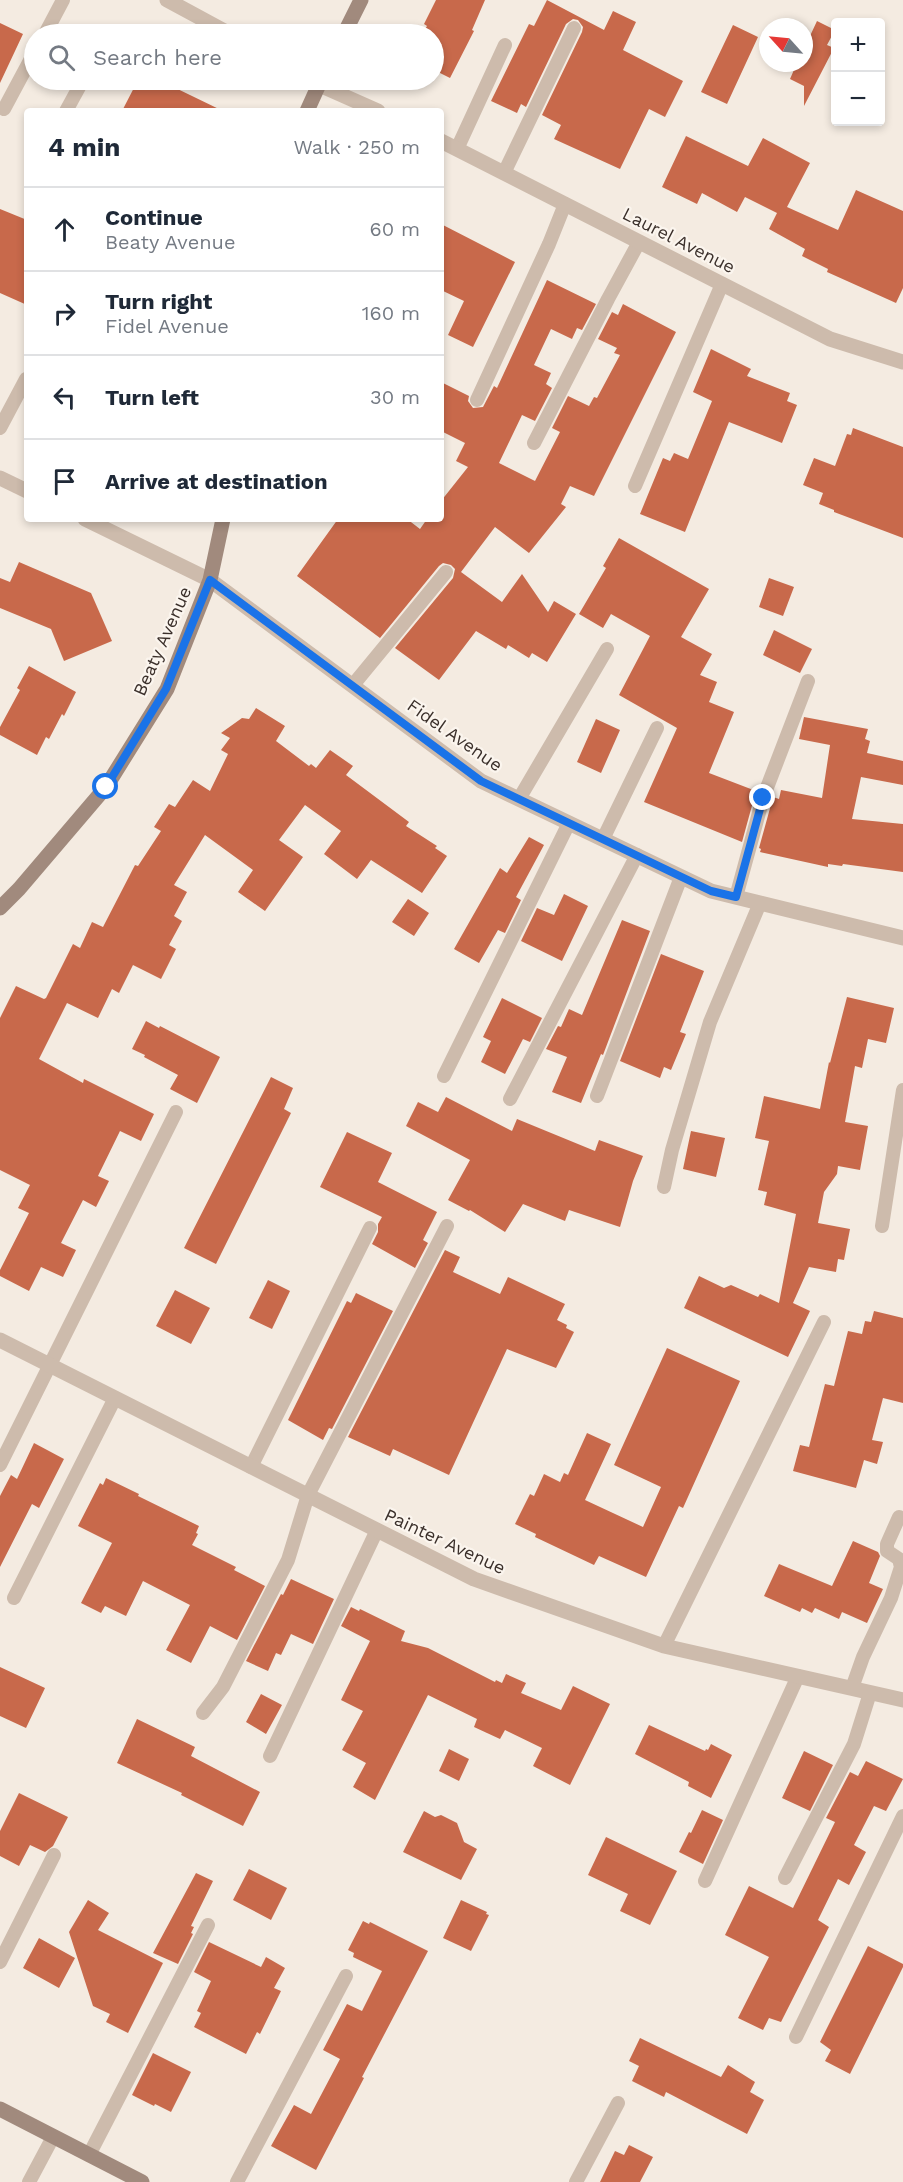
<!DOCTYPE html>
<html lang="en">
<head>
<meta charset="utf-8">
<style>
	:root { --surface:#fff; --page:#f6f6f7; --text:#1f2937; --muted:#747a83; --line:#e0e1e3 }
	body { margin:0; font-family:"Work Sans",sans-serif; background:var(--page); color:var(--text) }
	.controls { position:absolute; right:18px; top:18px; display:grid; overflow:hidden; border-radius:6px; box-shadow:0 3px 9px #0003 }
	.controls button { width:54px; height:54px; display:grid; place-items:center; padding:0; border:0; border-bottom:2px solid var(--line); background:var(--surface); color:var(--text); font:30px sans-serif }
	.compass { position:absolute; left:759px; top:18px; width:54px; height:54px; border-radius:50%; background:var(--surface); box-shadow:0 3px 9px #0003; rotate:297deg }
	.stop { position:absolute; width:18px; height:18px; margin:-14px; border:4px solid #1a73e8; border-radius:50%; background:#fff }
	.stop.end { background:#1a73e8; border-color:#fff; box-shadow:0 2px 6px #0008 }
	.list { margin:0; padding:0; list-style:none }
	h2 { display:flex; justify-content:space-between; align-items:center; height:78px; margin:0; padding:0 24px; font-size:26px }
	h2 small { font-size:20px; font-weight:400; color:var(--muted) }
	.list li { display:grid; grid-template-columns:39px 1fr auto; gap:18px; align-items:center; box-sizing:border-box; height:84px; padding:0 24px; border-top:2px solid var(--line) }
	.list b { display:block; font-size:22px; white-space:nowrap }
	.list p { margin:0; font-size:20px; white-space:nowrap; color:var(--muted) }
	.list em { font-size:20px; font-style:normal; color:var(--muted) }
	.icon { flex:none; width:33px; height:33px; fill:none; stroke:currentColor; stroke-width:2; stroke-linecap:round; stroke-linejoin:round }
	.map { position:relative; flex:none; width:903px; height:2182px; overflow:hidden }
	.search { position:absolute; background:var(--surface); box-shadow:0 3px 9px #0003; left:24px; top:24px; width:420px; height:66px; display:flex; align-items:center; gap:15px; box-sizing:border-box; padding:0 21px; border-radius:33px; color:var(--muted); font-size:22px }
	.panel { position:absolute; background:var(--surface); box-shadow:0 3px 9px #0003; left:24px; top:108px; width:420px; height:414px; border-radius:6px }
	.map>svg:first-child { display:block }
	.building { fill:#c8694b }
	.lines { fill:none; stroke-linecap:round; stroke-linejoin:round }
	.lane { stroke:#cdbbac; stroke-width:14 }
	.street { stroke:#cdbbac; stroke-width:15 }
	.secondary { stroke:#a18a7d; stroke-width:15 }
	.route { stroke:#1a73e8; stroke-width:8 }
	.labels { text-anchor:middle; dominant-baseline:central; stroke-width:4.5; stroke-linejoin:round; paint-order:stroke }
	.street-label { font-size:18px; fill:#3b302b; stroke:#fbf5ee }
</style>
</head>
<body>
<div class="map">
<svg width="903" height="2182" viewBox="0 0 903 2182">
	<rect width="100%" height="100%" fill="#f4ebe1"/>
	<!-- building -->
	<path class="building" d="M436,0H485L472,30L474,31L450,78L434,70V34H422L427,26L424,24Z
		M547,0L604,30L613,11L636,22L623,50L683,81L665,117L649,109L620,169L554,139L561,125L542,115L582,32L583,27L578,20L573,19L566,24L526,107L521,104L517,113L491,101L529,24L534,26Z
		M817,21L835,30L827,45L834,48L804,106V86L790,79L797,63H804V33L810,36Z
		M0,23L23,34L0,83Z
		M733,25L758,37L727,104L701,92Z
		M138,80H159L223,111H122Z
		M686,136L748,166L763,138L810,163L787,207L838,230L856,190L903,211V288L896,303L827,272L828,269L802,256L805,249L769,229L777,213L745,197L737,212L702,193L697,204L662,187Z
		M0,209L27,220V305L0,293Z
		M441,224L515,262L473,347L448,335L464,301L441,290Z
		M547,280L596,304L582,330L577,328L572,339L551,329L534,365L551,373L546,384L552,388L535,421L522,415L499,463L535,481L560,432L552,428L568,396L589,406L594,397L597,398L620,355L614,353L617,348L598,339L612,312L618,315L623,304L676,332L594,496L570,486L561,504L566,507L529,553L495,527L461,572L502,602L522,574L548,612L554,601L576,614L547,662L532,653L529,658L508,645L506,649L476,631L439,680L395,648L453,578L455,569L451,565L443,563L439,566L380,638L297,576L338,519H407L420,529L427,519H441V501L468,467L456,461L465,443L441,431V382L469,396L468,401L473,408L483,407L494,386L497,388Z
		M711,349L751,369L747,376L790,393L787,401L797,405L782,443L729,422L685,532L640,514L663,458L670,461L674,453L688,459L712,401L693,392Z
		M853,428L903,447V538L834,512V510L819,504L823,493L803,485L814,458L835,466L847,434L851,435Z
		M619,538L709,589L681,637L712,654L700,675L717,682L709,702L734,712L709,773L756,791L742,842L644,802L677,728L619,695L650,636L611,614L603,628L579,614L606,568L603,566Z
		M19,562L91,593L112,641L64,661L51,629L0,608V578L10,582Z
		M769,578L794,587L783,616L759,607Z
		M774,630L812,649L800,673L763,655Z
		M29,666L76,692L64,716L62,714L49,739L46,737L37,755L0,735V727L20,690L17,688Z
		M256,708L285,726L276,741L309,766L311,764L316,768L330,750L353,766L346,775L409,822L406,826L437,846L435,848L447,856L422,893L371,860L357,879L324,854L341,831L305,805L279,840L303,857L265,911L238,892L253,870L205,835L174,885L187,892L174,916L182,921L169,945L176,949L161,979L133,965L119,993L112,989L98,1018L67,1003L39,1059L83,1083L84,1079L154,1114L141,1141L120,1131L98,1176L109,1181L96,1207L83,1200L61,1243L76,1250L63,1277L41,1267L29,1291L0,1276V1270L29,1213L18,1208L30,1185L0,1170V1018L16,986L44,999L46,998L73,944L80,948L92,922L103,927L135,865L138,866L161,831L154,827L169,804L175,807L193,780L210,791L228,754L221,750L230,738L221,733L242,718L249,719Z
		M804,717L868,729L865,739L870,741L867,753L903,761V785L861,777L852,819L903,824V872L843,864L842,866L828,864V867L760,852L761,849L759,848L772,801L773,797L779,799L781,790L822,798L830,745L799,739Z
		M596,719L620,730L601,773L577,762Z
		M529,837L544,845L516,897L521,900L505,933L498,930L479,963L454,949L500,868L507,873Z
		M564,894L588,906L562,961L521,941L537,908L554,915Z
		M408,899L429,913L414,936L392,922Z
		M622,920L650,931L603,1055L601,1054L581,1103L552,1092L567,1057L546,1049L558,1026L561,1027L569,1009L582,1015Z
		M661,954L704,971L680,1032L686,1034L671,1070L664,1067L660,1078L620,1061Z
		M847,997L894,1008L886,1043L868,1039L862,1068L855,1066L845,1122L868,1126L860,1170L838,1166L837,1174L824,1192L818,1223L850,1229L844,1260L838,1259L836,1272L809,1267L793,1303L810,1311L788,1357L684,1308L699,1276L724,1288L731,1285L758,1297L760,1294L779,1303L796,1214L764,1205L767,1192L758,1190L769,1141L755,1138L764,1096L820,1109L829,1062L830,1063Z
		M502,998L542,1018L530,1042L523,1039L505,1074L481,1062L491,1041L483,1037Z
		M146,1021L159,1028L160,1026L220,1057L197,1103L170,1089L178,1075L144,1057L145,1055L132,1049Z
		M271,1077L293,1088L284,1109L291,1113L216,1264L184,1248Z
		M446,1097L512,1131L517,1119L595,1151L599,1140L643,1156L633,1181L620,1227L569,1210L565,1221L523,1204L505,1232L470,1210L469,1211L448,1200L470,1160L406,1126L418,1102L438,1112Z
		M691,1131L725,1138L716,1177L683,1169Z
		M347,1132L392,1153L378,1182L437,1212L423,1240L428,1243L415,1268L372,1244L378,1232V1224L382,1217L320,1187Z
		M445,1250L460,1257L453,1272L500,1294L508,1277L565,1304L557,1320L567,1325L566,1328L574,1332L556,1368L507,1349L449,1475L393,1449L390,1456L348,1437Z
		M268,1280L290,1291L272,1329L249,1318Z
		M175,1290L210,1308L191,1344L156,1326Z
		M356,1293L393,1311L332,1429L329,1428L323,1440L288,1420L347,1301L351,1303Z
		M874,1311L903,1318V1403L883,1398L872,1440L883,1442L877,1464L864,1460L856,1488L793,1471L800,1445L809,1447L825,1384L834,1386L848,1331L862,1334L865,1321L871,1322Z
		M667,1348L740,1381L683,1508L679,1506L646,1577L599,1556L594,1565L535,1537L536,1534L515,1524L530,1494L534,1496L544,1474L560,1482L564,1473L568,1475L587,1433L611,1444L585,1500L643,1527L661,1487L614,1465Z
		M34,1443L64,1459L39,1508L32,1504L0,1567V1496L11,1475L17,1479Z
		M106,1478L139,1494L138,1496L199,1526L196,1533L198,1534L192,1545L236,1567L234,1570L265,1586L237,1640L210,1626L191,1663L166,1650L190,1605L143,1581L126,1616L105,1606L101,1613L81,1603L112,1543L78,1526L100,1483L103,1485Z
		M853,1541L878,1552L880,1556L869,1583L883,1589L867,1623L842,1612L839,1619L815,1608L812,1613L802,1608L800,1612L764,1596L779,1564L832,1586Z
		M291,1579L334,1599L313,1644L291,1634L281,1655L276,1653L268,1671L246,1661L281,1594L283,1595Z
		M351,1607L359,1611L360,1609L405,1631L401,1641L428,1648L495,1682L496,1680L502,1683L506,1674L526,1683L521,1693L561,1710L573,1686L610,1704L570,1785L533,1766L542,1748L505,1730L500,1739L474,1727L477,1719L428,1695L375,1800L353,1787L366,1763L342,1750L363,1711L341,1700L370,1641L341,1626Z
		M0,1667L45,1688L26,1728L0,1716Z
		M261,1694L282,1705L266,1734L246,1722Z
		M137,1719L195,1747L191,1756L260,1792L243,1826L181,1795L182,1793L117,1763Z
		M649,1725L705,1751L706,1749L708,1750L711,1744L732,1755L711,1798L688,1786L689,1782L635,1754Z
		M449,1749L469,1759L459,1781L439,1771Z
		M804,1751L833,1765L810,1811L782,1798Z
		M866,1761L903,1779L886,1811L874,1806L854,1845L866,1852L849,1885L838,1879L818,1920L829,1927L781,2022L769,2018L763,2030L738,2018L769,1957L725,1935L749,1886L793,1908L835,1822L826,1818L850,1772L858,1776Z
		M19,1793L68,1817L53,1846L45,1852L30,1845L19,1866L0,1856V1831Z
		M702,1810L723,1820L703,1864L679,1852L689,1832L691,1833Z
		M424,1811L435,1817L441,1815L457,1823L464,1842L477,1849L461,1880L403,1852Z
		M606,1837L677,1871L650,1925L620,1911L628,1894L588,1875Z
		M249,1869L287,1888L271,1920L233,1900Z
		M196,1873L213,1881L191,1926L194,1927L191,1933L193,1934L178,1964L153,1953Z
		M88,1900L109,1913L98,1930L163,1963L128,2033L106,2022L110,2014L93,2006L69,1932Z
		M461,1900L487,1912L486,1914L489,1915L471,1951L443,1938Z
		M363,1921L369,1924L370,1922L428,1951L362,2077L364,2078L316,2170L271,2146L294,2105L311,2114L340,2059L323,2050L347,2004L362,2011L382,1971L353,1957L354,1953L348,1950Z
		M39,1938L75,1958L59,1988L23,1968Z
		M209,1942L261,1967L266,1957L285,1968L274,1988L281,1991L260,2034L257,2032L246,2054L194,2027L201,2013L197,2011L211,1981L194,1972Z
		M868,1946L903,1964V1967L850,2074L825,2061L831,2050L820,2042Z
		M640,2038L721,2077L728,2065L755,2082L750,2092L764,2100L747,2134L666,2092L664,2097L632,2081L639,2066L629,2061Z
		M153,2053L191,2072L171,2112L155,2104L154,2106L132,2095Z
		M629,2145L653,2157L640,2182H600L615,2151L624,2155Z"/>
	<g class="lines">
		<!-- lane -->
		<path class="lane" d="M45,34L63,0
			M4,109L34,53
			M66,111L83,80
			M457,149L505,45
			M504,173L574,28
			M477,400L549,244L565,204
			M0,428L26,379
			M534,443L608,299L639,242
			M635,486L722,284
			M353,685L446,572
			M519,799L607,649
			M603,839L657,728
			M736,897L763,798L808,681
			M444,1076L569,823
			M597,1096L681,877
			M510,1099L637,855
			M664,1187L672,1150L710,1022L760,903
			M882,1226L903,1090
			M0,1465L176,1112
			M251,1467L370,1228
			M14,1598L115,1398
			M664,1646L824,1322
			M852,1688L863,1657L891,1598L901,1567L899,1559L887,1551V1544L899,1517
			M203,1713L223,1687L288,1560L308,1495L447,1226
			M270,1756L377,1530
			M785,1878L854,1744L870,1693
			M705,1881L798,1676
			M0,1962L54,1855
			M796,2037L903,1816
			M89,2155L208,1925
			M29,2182L53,2137
			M237,2182L346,1976
			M576,2182L618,2103"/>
		<!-- street -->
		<path class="street" d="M167,0L230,34
			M308,80L378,111
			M441,141L830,339L903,362
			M0,478L27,491
			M85,519L210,580L481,781L711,891L903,938
			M0,1340L474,1579L664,1646L903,1700"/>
		<!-- secondary -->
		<path class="secondary" d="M344,34L361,0
			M307,111L321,80
			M0,908L19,889L106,787L167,689L210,580L223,519
			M0,2109L142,2182"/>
	</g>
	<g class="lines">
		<!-- route -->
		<path class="route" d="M106,787L166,689L210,580L481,781L711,891L736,897L763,798"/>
	</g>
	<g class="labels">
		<!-- street labels -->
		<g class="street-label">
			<text transform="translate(679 240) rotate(27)">Laurel Avenue</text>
			<text transform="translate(162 641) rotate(-66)">Beaty Avenue</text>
			<text transform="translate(455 735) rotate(35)">Fidel Avenue</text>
			<text transform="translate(445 1541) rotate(25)">Painter Avenue</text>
		</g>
	</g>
</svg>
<div class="controls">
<button>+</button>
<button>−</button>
</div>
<svg class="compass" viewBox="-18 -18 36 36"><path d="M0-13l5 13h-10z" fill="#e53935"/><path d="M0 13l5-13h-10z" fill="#747a83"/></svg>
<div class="stop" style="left:106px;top:787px"></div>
<div class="stop end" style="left:763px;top:798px"></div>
<div class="search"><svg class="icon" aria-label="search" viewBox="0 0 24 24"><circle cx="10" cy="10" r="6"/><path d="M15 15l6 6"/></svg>Search here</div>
<section class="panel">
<h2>4 min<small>Walk · 250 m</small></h2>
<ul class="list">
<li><svg class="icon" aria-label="ahead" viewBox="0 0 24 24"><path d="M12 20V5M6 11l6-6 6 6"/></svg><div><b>Continue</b><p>Beaty Avenue</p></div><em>60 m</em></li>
<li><svg class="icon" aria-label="right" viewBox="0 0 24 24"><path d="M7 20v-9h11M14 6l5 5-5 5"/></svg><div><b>Turn right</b><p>Fidel Avenue</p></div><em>160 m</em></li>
<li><svg class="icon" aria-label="left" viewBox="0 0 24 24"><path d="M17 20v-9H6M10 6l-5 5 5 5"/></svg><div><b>Turn left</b></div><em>30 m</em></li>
<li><svg class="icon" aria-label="arrive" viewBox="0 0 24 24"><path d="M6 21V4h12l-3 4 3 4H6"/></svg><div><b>Arrive at destination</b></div></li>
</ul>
</section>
</div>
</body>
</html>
